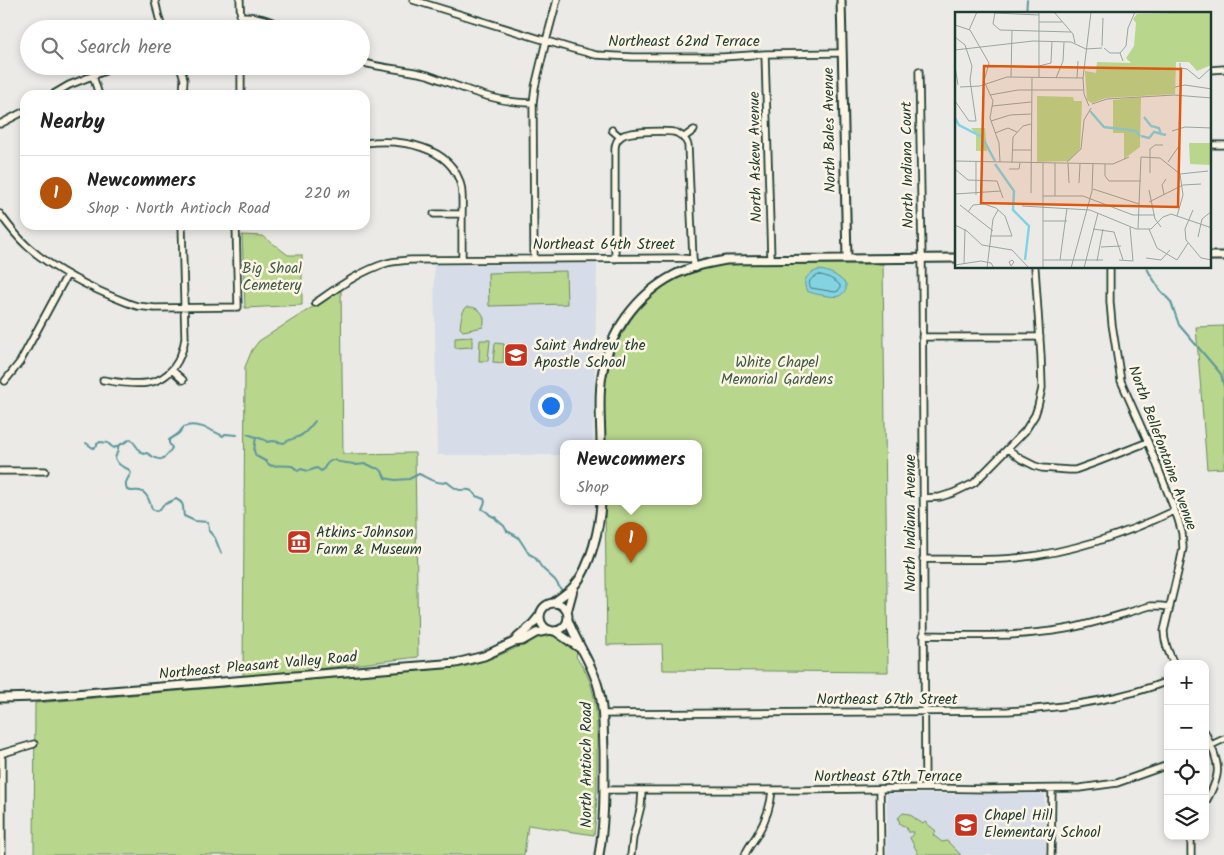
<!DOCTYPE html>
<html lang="en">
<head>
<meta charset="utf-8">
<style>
	:root { --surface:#fff; --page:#f2f2f2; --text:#222; --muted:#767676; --line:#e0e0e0; --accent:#b45309 }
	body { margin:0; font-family:Kalam,sans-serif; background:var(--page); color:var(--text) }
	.controls { position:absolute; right:15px; bottom:15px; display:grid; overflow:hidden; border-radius:10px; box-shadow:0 2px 8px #0003 }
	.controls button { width:45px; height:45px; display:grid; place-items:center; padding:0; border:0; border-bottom:1px solid var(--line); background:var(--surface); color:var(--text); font:25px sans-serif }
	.you { position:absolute; left:550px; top:405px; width:18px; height:18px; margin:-12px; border:4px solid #fff; border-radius:50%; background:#1a73e8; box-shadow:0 0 0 8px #1a73e833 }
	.badge { display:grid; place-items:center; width:32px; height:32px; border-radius:50%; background:var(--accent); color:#fff; font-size:16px; font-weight:700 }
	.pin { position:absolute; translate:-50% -41px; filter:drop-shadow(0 1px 2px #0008) }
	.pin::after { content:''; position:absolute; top:26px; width:18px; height:15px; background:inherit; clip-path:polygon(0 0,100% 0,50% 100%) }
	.popup { position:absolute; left:560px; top:440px; width:142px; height:65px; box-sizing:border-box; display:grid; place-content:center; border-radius:10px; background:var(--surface); filter:drop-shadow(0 1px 4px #0005); font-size:16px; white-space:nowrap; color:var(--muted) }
	.popup b { font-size:19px; color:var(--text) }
	.popup::after { content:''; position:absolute; left:50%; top:100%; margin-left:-10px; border:10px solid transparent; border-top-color:var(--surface) }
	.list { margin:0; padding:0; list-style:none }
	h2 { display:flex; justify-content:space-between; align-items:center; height:65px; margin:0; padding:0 20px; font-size:21px }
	h2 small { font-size:16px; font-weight:400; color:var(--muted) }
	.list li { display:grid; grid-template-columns:32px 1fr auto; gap:15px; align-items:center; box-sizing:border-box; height:75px; padding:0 20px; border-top:1px solid var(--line) }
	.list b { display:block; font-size:19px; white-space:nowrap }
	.list p { margin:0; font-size:16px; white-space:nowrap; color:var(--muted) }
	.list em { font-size:16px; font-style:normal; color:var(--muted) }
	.icon { flex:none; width:28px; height:28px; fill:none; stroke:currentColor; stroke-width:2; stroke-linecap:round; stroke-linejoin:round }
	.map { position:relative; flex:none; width:1224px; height:855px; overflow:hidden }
	.search { position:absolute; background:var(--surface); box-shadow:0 2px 8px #0003; left:20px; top:20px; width:350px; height:55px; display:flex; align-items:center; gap:12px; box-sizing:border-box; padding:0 18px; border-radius:28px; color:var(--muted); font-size:19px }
	.panel { position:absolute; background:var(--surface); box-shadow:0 2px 8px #0003; left:20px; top:90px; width:350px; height:140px; border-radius:15px }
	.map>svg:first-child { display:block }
	.built { fill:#d6dce8 }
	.green { fill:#b9d68d; stroke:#6c8a60 }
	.water { fill:#84d3e2; stroke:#5c979c }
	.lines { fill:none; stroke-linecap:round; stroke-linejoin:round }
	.shore { stroke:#47797a; stroke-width:1 }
	.stream { stroke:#5c979c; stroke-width:2 }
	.minor-casing { stroke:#1f3d34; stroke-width:9 }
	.tertiary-casing { stroke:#1f3d34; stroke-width:11 }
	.minor { stroke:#fcf5e5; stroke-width:5.5 }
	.tertiary { stroke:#fcf5e5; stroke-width:7 }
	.labels { text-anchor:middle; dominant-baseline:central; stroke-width:5; stroke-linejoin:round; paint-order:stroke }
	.street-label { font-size:15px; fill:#1f3d34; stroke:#fcf5e5 }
	.park-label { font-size:15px; fill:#3e5c46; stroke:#fcf5e5 }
	.poi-label { font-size:15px; fill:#1f3d34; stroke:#fcf5e5; text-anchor:start }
	.inset-river { fill:none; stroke:#84d3e2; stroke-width:2.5 }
	.inset-road { fill:none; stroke:#99a59f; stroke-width:1 }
	.view { fill:#de580e; fill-opacity:0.15; stroke:#de580e; stroke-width:2.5 }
	.inset-edge { fill:none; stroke:#1f3d34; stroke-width:2.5 }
</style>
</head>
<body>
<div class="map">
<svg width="1224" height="855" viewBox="0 0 1224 855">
	<rect width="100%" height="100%" fill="#ebeae6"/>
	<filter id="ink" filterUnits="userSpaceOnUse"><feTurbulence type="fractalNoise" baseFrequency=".02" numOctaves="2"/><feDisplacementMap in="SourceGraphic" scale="10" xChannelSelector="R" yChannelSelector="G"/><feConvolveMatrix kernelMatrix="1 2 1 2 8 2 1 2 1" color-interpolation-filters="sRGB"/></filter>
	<g filter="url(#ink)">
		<!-- built -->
		<path class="built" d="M597,264L593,444H564L563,455H437L434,265Z
			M887,794H1044L1046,855H887Z"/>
		<!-- green -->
		<path class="green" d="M242,235L263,236L288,255H302V305L245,308Z
			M749,264H883L888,672L663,670L662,644L607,645L605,502H698V444H604C604,424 602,400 606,380C611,347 630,314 656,293C673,279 694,271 715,266C725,264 738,265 749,264Z
			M566,271L567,304L489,306L488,273Z
			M341,289L343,454L415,453L418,657L243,678L245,367L252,350L259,341Z
			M467,307C479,306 487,315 483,327L463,331L460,328C461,321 461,311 467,307Z
			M1224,326V468L1207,469L1196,327Z
			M472,337V347L455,348V338Z
			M480,340H490L488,361H479Z
			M495,343L504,344L503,363L493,362Z
			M542,635C558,634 567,642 577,653L576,657C600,686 597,726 597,762C597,787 597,811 594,835L528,825L524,855H34L35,703L463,667C483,662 502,655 520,646C528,642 533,637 542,635Z
			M903,813L909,814L923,824L925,822L936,831L933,835L942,842L947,841L961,855H919L910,838L914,832H908L906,827L900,824L898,818Z"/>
		<!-- water -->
		<path class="water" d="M819,270C830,271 838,276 846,284V290C844,292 842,295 839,296C834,298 813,294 807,291C801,280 808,273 819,270Z"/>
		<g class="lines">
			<!-- shore -->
			<path class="shore" d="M820,275C828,276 834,280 840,285V288L838,291L835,292L811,288C806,281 813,276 820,275Z"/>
			<!-- stream -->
			<path class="stream" d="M1026,14L1027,0
				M1147,268L1150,274L1161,291L1171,302L1179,325L1221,374L1224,387
				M247,434L256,437L254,451L256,456L267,462L268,464L272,466C275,465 289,466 292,466C294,467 296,469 298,471L301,469L308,471L317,468L321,471L323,470C325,466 329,460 334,460C341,464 350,462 356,465L365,464L369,465L375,468H377L382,471L385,478L395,480L409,479L419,474C428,478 438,485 447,482C451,485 455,489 460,490C464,490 468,489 472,491L476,496L484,499L485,502L482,509L487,512L490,515L496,518V519L504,526L507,531L518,537L529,554L533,556L536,559L542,568L555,580L562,591
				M256,437L265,440L267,442L273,441L284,443C289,439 294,439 300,436C306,433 311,426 315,421
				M86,443L93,448L97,446V444L100,442L108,443L111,446L114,448L131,439L140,451L144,454L147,453C160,462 163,462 172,448L169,443V440C172,437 176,436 179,433C182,430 181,429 184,427C195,421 213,431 223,436L225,434L237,435
				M118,446V450L115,458C117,464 122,467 128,469L131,473C127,480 124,483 127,490C132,492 136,490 140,491C148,493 150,503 152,509L157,511L160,509L163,505L176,499C186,504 182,507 184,516L195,521L208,522L209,531L215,538L221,553"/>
			<defs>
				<path id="minor" d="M155,0L158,14L162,29
					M240,0L241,29
					M413,0L573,49L596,55L633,57H723L765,54L842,53
					M240,16C261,16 270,21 288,29
					M178,29L182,28
					M765,54L771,259
					M361,62C383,69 406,69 428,75C463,88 495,103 533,103
					M180,66L184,79L183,95
					M1210,70L1224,69
					M919,71L922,259L925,788
					M93,76L99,95
					M52,95L69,85L105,71L113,66
					M241,95V66
					M0,124L25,111
					M612,130L620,137
					M683,138L694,130
					M365,143C400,139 451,145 461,186C463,196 462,207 462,217C462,231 462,245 462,259
					M1210,145H1224
					M0,214C8,225 17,237 27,246C56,272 92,289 128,303L137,306L155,308L238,307L236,225
					M434,214H462
					M534,259L533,103L535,87L546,41L557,0
					M615,259V149C615,143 617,139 622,136C628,131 670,130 677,133C683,136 686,140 688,145L693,259
					M1110,268V302L1112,324L1121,381L1148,442L1178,519L1182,533L1183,548L1180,563L1164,631C1164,643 1169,653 1174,664
					M315,303C337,288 360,271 387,263C394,261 402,261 410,260L678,258L693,259L695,268
					M922,337H1040
					M172,370L183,380
					M103,380C117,382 132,385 147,383C170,380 182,360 185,338L182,225
					M5,381L20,362L67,275
					M1008,449L1021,459L1035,466L1042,468L1069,470H1075L1097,462L1148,442
					M0,471H45
					M924,498L940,497L953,493L974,483L1025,431L1035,415L1038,406L1042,388L1041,356L1035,268
					M923,559C954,559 985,561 1016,558C1069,553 1126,534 1174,511
					M923,635C970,636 1018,637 1065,629C1094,624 1122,614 1150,606H1160L1170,607
					M603,714L1008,711C1062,708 1117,701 1168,681
					M1205,732C1219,764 1224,771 1205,803
					M1205,748L1224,739
					M0,754L34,744
					M0,755L2,759V855
					M880,789L881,855
					M604,790H799L925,788L986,789L1080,788L1117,783L1168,765
					M1191,836V855
					M631,855L633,838L641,806L642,790
					M745,855C748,847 753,842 757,835C766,820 771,806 772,790
					M1051,855L1052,789"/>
				<path id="tertiary" d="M841,0L847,259
					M1210,256H1224
					M601,444C601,422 598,397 602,375C609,333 636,295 674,275C690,267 708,263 726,260L956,258
					M553,603C560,597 568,593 574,586C591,567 600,526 601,502
					M540 617a14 14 0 1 1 28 0a14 14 0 1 1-28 0Z
					M567,612L574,586
					M568,620C576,642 590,660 597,683C604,705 603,728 604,751C604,786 605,821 599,855
					M555,631L581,649
					M514,642L517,638L531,626L540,615
					M0,698L37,697L456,663L484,656L514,642L522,641L536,633L550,630"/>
			</defs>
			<!-- minor casing -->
			<use href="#minor" class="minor-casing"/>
			<!-- tertiary casing -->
			<use href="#tertiary" class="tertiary-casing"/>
			<!-- minor -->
			<use href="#minor" class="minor"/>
			<!-- tertiary -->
			<use href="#tertiary" class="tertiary"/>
		</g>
	</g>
	<!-- icons -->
	<defs>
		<symbol id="school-square" viewBox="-11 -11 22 22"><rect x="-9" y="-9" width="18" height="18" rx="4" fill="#c8321e" stroke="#fcf5e5"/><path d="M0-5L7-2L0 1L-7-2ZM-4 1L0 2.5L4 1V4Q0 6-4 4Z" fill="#fff"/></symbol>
		<symbol id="museum-square" viewBox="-11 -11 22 22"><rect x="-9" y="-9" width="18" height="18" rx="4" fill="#c8321e" stroke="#fcf5e5"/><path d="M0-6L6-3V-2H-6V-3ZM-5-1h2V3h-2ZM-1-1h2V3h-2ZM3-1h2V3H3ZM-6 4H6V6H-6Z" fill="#fff"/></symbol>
	</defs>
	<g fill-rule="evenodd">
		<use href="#school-square" x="502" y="341" width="28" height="28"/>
		<use href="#museum-square" x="285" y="528" width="28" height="28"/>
		<use href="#school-square" x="952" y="811" width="28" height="28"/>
	</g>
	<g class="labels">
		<!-- street labels -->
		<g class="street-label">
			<text x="684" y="42">Northeast 62nd Terrace</text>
			<text transform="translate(830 130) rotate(-91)">North Bales Avenue</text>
			<text transform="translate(756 157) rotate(-91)">North Askew Avenue</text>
			<text transform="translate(908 165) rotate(-91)">North Indiana Court</text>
			<text x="604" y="245">Northeast 64th Street</text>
			<text transform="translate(1162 448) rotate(70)">North Bellefontaine Avenue</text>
			<text transform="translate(911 523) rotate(-90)">North Indiana Avenue</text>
			<text transform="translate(258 666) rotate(-5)">Northeast Pleasant Valley Road</text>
			<text x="887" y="700">Northeast 67th Street</text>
			<text transform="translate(587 765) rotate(-90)">North Antioch Road</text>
			<text x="888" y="777">Northeast 67th Terrace</text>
		</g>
		<!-- park labels -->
		<g class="park-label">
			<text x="272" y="269">Big Shoal<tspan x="272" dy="17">Cemetery</tspan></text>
			<text x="777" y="363">White Chapel<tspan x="777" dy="17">Memorial Gardens</tspan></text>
		</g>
		<!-- poi labels -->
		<g class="poi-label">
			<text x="534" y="346">Saint Andrew the<tspan x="534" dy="17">Apostle School</tspan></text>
			<text x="316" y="533">Atkins-Johnson<tspan x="316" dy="17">Farm &amp; Museum</tspan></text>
			<text x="984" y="816">Chapel Hill<tspan x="984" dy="17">Elementary School</tspan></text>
		</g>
	</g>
	<!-- overview -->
	<g transform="translate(955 12)">
		<rect width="256" height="256" fill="#ebeae6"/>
		<path d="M256,0V53L242,59L234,50H221L220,82L151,86L137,91L132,88L130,59L141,61L142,50L176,51L171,46L179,34L181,11L178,7L182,2ZM82,84L118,85L119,89H127L125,137L114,149L82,150ZM186,85L185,135L169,147V121H158V88ZM16,116H30L32,139H21V122ZM234,131H256V153L235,152Z" fill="#b9d68d"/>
		<path class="inset-river" d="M135,99L149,115L181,119L185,124M189,105L196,114L204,116L206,123M0,106L4,113L27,125L40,149M186,124L194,126L199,120L211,123M40,152L59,179L58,198L74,214L70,248"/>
		<path class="inset-road" d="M40,0L38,12L45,18L116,20M84,0V66M99,0L118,22L120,31M40,1L84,3M84,10H107M0,13L15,18L34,51L29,69L38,89L35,106L44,131L45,150M14,18L22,0M0,25L10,33L17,54L15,68L21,109H14L0,89M147,34L148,6M149,36L155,41H165M0,38L78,29L116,30L131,37L147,36M168,49L165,41L171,34L173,16L180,0M225,51V74M0,54L3,73M84,54L96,51L97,29M225,56L232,57L244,67M56,65L57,19M101,66L108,49L109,30M122,66L123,49M244,67L257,55M5,75L25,74L52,65L128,66M220,75L230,73L257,77M35,83L63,78H128M137,92L152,87L219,83L257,86M37,94L76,90M134,94L129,82L128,66L136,0M36,109L55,103L76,102M217,119L230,115L257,116M40,121L53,116L62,120M57,138H76M0,149L158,152L174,145M112,150L126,137L129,108L136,96M213,150L224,134M57,151L58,125L68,114L76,112M88,151V256M100,151V184M113,151L114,171M150,152V164L154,169H186M0,157L13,168L42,169L48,186M54,157H64L65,151M195,161V137L200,133H208M225,162L253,159M124,171L125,152M138,177L184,192M194,178L200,207L206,215M76,181L77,66M0,182L46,179M209,182L207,173L211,167M21,183V150M88,184H128L178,203H200M194,190L228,173L246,172M5,193L38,219M67,194L135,198L181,217H196L208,205L216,202L257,216M238,198L230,217L231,228L246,246L257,248M13,200L18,193L29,192L41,196L50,204L57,224H35M88,209H112M0,213L12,219L27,233L57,238L74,256M138,217L159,220L168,248M183,217L186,145L205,146L225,162L228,183L222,204M194,217L202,236L222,248M243,225L247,207L257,199M146,235L166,234M191,246L206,248L215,238M57,248L59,250L56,254L54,250ZM88,248H148M105,248L112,196M164,248L178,249L175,215M222,248L233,231M142,249L148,217M9,252L10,217M0,253L26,249L36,251L39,256M32,256L38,207L43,198M116,256L137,179L138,152M129,256L143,201"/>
		<path class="view" d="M29,54L226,57L223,195L26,191Z"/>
		<rect width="256" height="256" class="inset-edge"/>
	</g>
</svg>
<div class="controls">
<button>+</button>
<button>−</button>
<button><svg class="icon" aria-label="locate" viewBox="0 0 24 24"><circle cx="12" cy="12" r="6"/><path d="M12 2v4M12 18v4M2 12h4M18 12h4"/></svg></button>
<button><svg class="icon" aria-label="layers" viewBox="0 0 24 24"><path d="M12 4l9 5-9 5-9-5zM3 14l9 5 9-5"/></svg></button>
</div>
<div class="you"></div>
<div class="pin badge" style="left:631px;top:563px">1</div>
<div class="popup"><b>Newcommers</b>Shop</div>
<div class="search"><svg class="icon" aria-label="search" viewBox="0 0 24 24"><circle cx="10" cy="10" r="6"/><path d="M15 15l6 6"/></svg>Search here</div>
<section class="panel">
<h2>Nearby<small></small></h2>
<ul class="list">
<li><span class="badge">1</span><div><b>Newcommers</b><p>Shop · North Antioch Road</p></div><em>220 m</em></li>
</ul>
</section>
</div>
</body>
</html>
